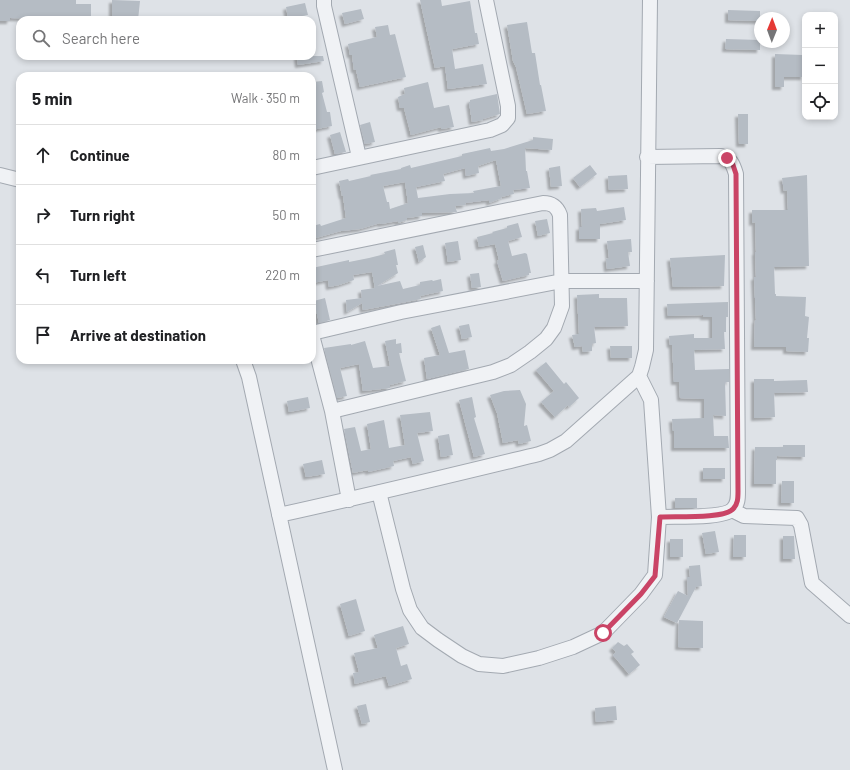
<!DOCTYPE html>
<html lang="en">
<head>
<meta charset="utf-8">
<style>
	:root { --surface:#fff; --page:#f6f6f6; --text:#202124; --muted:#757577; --line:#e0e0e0 }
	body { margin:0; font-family:Barlow,sans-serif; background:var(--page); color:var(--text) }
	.controls { position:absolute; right:12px; top:12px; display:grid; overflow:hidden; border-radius:8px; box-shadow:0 2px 6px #0003 }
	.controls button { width:36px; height:36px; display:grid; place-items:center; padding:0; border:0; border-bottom:1px solid var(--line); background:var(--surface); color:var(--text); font:20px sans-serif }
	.compass { position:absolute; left:754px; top:12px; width:36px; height:36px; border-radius:50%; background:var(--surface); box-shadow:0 2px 6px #0003; rotate:1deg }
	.stop { position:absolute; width:12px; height:12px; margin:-9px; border:3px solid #ca4466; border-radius:50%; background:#fff }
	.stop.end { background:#ca4466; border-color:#fff; box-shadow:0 1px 4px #0008 }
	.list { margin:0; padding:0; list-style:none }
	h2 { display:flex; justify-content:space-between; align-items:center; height:52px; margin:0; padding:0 16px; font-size:17px }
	h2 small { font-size:13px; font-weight:400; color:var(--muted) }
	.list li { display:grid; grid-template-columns:26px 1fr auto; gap:12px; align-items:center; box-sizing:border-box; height:60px; padding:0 16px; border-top:1px solid var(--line) }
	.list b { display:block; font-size:15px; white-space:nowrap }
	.list em { font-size:13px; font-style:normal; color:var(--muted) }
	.icon { flex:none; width:22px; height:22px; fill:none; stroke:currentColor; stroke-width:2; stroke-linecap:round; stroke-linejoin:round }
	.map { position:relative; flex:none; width:850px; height:770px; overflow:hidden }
	.search { position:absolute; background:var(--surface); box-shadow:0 2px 6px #0003; left:16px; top:16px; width:300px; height:44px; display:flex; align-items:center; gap:10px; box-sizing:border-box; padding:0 14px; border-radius:12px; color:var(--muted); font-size:15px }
	.panel { position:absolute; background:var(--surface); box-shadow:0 2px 6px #0003; left:16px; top:72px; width:300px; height:292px; border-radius:12px }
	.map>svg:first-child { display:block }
	.building { fill:#b5bcc4; fill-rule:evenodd; filter:url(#shadow) }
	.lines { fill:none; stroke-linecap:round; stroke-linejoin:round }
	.minor-casing { stroke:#a3a9b1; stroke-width:16 }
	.minor { stroke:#f0f2f5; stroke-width:14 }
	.route { stroke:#ca4466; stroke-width:5 }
</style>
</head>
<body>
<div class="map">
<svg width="850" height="770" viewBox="0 0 850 770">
	<defs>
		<filter id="shadow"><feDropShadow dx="-3" dy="3" stdDeviation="1" flood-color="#0004"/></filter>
	</defs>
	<rect width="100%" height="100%" fill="#dee2e7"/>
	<!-- building -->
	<path class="building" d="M0,0H76V4H91V19L10,18V21H0Z
		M112,0L140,1L138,20L112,19Z
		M420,0H441L442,6L470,1L475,33H477L479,44L452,49L455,69L483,64L487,84L448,89L445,66L435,68Z
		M305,3L308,15L288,18L286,7Z
		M361,9L364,19L345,24L342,13Z
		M728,10L760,11V21L728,20Z
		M527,22L532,53H535L540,85H541L546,111L527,114L516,67L513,61L507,25Z
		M388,25L390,35L395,34L406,77L360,87L356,70H354L352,55H350L348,44L377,37L375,27Z
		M726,39L760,40V50L725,49Z
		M775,54L803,55L804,77H784V87H775Z
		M297,56H323L324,61L298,65Z
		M322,81L324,92L322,93L327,112H330L332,126L312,130V82Z
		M428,82L434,108L449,105L454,127L441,129V127L411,135L404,108H400L398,97L405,94L404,88Z
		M497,94L500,114L483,119V120L472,122L469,102H470V100Z
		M738,114H748V144H739Z
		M370,122L375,142L365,144L360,125Z
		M340,132L346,152L335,154L330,135Z
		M533,137L553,139L552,150L525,148L526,171H527L530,188L513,190L514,194L501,197L502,198L489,203V200L465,203L466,205L455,206L457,212L422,213V216L407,218V220L398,223V221L381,224L380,223L360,229L341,231L312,239V226L320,224L321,226L346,218L343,196H342L339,181L348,179L349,181L371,176L370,175L401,169V168L410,165L411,168L462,156V154L490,148L491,151L504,149L533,140ZM496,160L501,186L473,191L474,193L450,194L418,198L416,187L445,181L443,174L465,168L466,176L479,173L478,166ZM405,182L408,203L390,209L389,202H387L383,186Z
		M590,165L597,174L580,187L573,178Z
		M560,166L562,186L551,187L549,168Z
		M627,175L628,189L609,190L608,176Z
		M807,175L809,266L774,267L775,294H776V296L806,297L805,316L809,317L807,338H809L808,352L786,351V347H754L755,320H756L754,277H756L755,252H756L755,222L752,223V210H788L787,190L784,191L782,178Z
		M624,207L626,220L600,224V239H579V227H582L581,209L596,208L597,211Z
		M547,219L550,233L538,236L535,221Z
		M518,223L522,237L508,241L512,256L525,253L527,254L531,273H529V275L503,281L497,261L499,260L495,244L479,247L477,237L493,233L492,232L507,228V226Z
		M631,239L632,252H628L630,266L607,269L606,259L609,258L607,241Z
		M458,241L461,260L448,262L445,243Z
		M423,245L426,257L419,262L415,247Z
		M395,249L398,265H396L398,273L377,286L400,281L403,289L420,285V282L432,280L433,281L441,279L443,291L420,296L421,299L406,302L363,310L362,303L347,312L346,300L362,298L361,290L375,288L372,272L353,275L354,280L339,285L329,287L328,280L312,283V268L349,260V262L369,258L385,254L384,252Z
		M725,255L724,286L673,287L670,258Z
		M479,273L481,287L472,288L470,274Z
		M599,294V298H627L628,326L594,327L596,343L592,344V351L583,352L582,346L575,347L572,335L579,334L577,295Z
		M325,298L330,320L319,323L314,301Z
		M728,302V317H726V332H724L725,349L694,350L695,370L729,369V382H725L726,416L713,415L714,436H728L729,448H674V431H673L672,419L704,418V399L680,398L679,382H674L672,345H670L669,336L694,334V338H712V317H703V315L668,316L667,304Z
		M469,324L472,337L462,339L459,326Z
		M440,325L449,353L465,350L469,369L427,379L424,358L440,355L431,328Z
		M396,339V344L401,343L402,353H399L406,381L390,385V388L363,391L359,364L340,368L347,396L337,398L324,348L351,344V345L365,341L373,368L390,366L385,341Z
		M610,346H632V358H611Z
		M546,362L564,384L566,382L579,398L569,407L568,405L555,417L541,402L554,391L536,370Z
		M754,379H774V381L807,380L808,392L774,393L775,417L754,418Z
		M520,390L526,404L524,426L527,425L531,441L519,444L518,440L503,443L497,413L490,395L504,391Z
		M308,397L310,408L289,412L287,401Z
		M472,397L476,417L474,418L485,454L474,457L459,400Z
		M430,412L433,431L417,433L424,461L413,464L411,457L393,461L394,466L368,472V470L353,473L344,429L355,427L361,451L371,449L367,424L384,420L389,448L405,445L400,415Z
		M449,434L453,455L441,457L438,436Z
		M783,445H805V457L777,456V460H776V484H754L755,447H783Z
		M322,460L325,474L306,477L303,464Z
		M703,468H725V479H703Z
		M782,481H794V503H781Z
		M675,498H697V508H675Z
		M715,531L719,552L706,554L702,533Z
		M734,535H746V557H733Z
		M783,536H794L795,559H783Z
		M670,539H683V557H670Z
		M700,565L702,586L696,587L677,623L664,617L678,591L688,596L687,577H690L689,566Z
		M356,599L365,631L349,636L340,604Z
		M679,620L703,621V648L678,647Z
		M403,626L409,644L396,648L401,666L407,664L412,679L389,686L386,676L355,684L353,673L359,672L354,653L378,648L374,635Z
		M618,642L624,646L627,644L634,652L631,654L640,665L629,674L613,655L616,652L612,648Z
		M366,704L370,722L362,724L357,706Z
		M616,706L617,720L596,722L595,708Z"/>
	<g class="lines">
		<defs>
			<path id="minor" d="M324,0V6L359,157
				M647,157L721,156C731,159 733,164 736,174L738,491C738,498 738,504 733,509C724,519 674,516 659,517
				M312,168L490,130L502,125L508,118V106L486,0
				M0,175L20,180
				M312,250L543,203C553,203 557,207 560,215L562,306L554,328L546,339L530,352L511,365L493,372L332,411
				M312,333L401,312L562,281H647
				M312,335L332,411L349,500
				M243,360L249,377L335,770
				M379,492L403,589L410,610L422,628L438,640L462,656L479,664L503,666L539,658L573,647L603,633L641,594L655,575L659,517L651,400L639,376
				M732,510L744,516L797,518L801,525L812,583L850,616
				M279,515C366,496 452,475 539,454L550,450L566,441L639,376L642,367L646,350L650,0"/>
		</defs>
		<!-- minor casing -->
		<use href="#minor" class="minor-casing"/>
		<!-- minor -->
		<use href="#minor" class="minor"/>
	</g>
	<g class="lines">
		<!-- route -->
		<path class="route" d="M603,633L641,594L655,576L660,517C675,516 724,519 733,509C738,504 738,498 738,491L736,174L733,165L727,158"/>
	</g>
</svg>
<div class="controls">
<button>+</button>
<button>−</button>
<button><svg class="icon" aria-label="locate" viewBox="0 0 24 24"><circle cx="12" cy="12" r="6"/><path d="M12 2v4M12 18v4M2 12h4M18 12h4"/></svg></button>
</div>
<svg class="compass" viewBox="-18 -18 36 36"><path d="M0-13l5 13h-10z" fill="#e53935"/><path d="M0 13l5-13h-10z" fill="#757577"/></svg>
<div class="stop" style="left:603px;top:633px"></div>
<div class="stop end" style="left:727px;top:158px"></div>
<div class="search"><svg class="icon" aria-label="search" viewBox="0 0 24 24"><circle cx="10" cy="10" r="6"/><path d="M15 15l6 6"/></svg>Search here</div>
<section class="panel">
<h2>5 min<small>Walk · 350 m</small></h2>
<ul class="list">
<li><svg class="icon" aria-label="ahead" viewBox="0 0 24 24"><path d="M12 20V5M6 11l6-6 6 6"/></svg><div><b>Continue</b></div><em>80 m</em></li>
<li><svg class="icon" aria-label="right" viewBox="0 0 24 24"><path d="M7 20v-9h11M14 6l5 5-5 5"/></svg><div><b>Turn right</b></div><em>50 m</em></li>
<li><svg class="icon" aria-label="left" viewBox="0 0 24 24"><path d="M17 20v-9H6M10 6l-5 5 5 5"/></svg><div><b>Turn left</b></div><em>220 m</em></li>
<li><svg class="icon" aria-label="arrive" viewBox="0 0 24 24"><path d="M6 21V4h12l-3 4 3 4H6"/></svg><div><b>Arrive at destination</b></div></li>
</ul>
</section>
</div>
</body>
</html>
